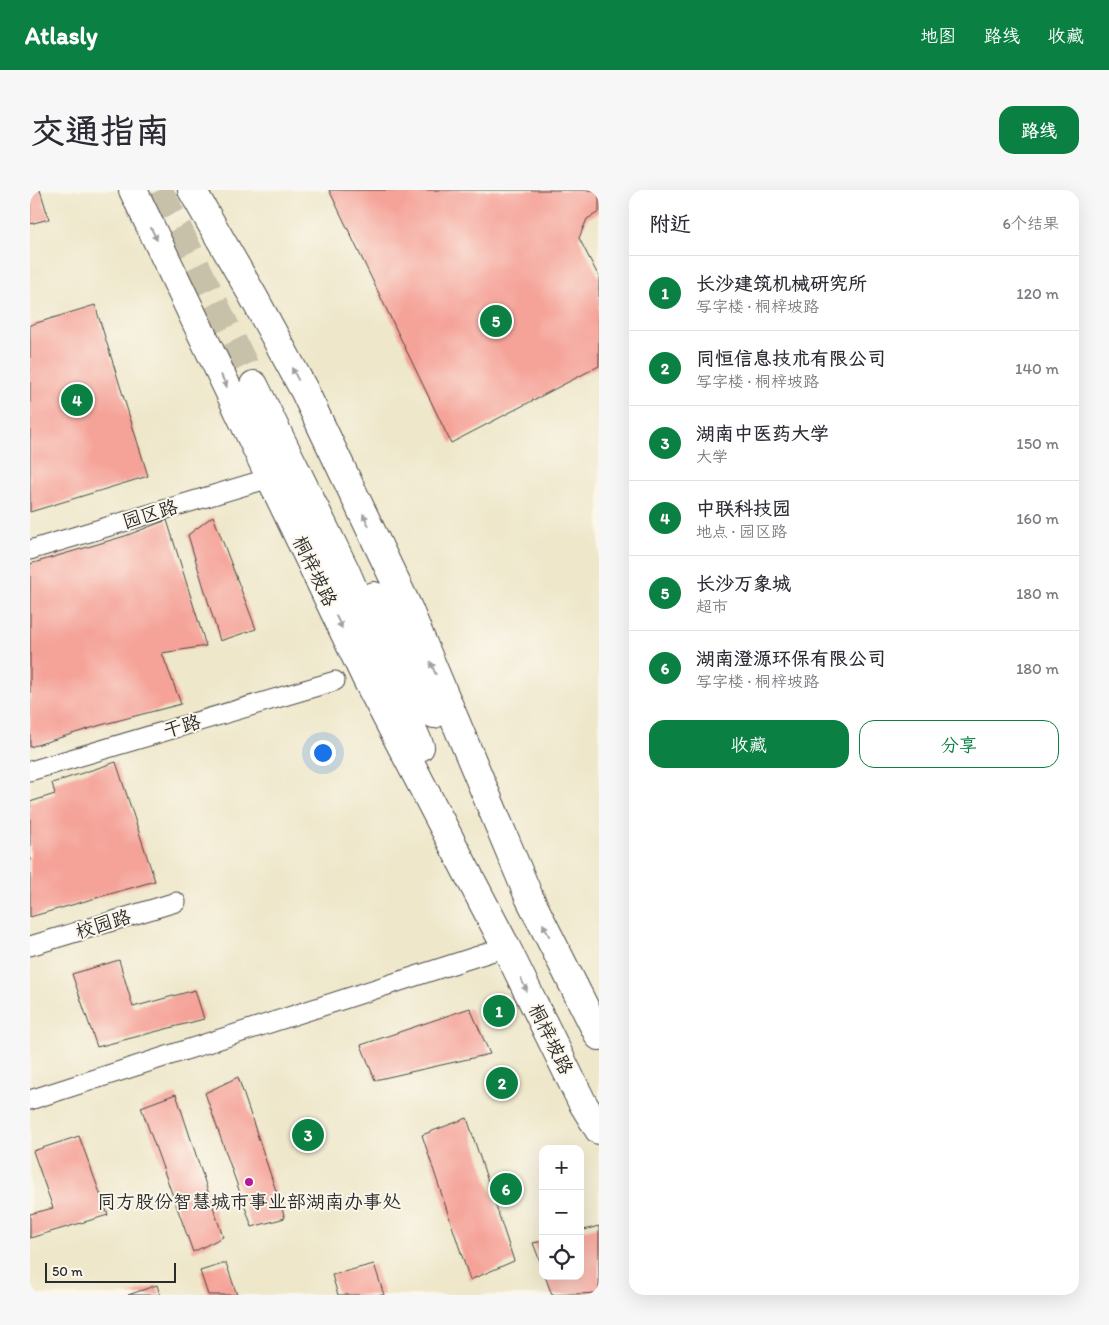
<!DOCTYPE html>
<html lang="zh">
<head>
<meta charset="utf-8">
<style>
	:root { --surface:#fff; --page:#f7f7f7; --text:#2b2b33; --muted:#7c7c81; --line:#e1e1e2; --accent:#0b8043 }
	body { margin:0; font-family:Itim,"LXGW WenKai TC",sans-serif; background:var(--page); color:var(--text) }
	.controls { position:absolute; right:15px; bottom:15px; display:grid; overflow:hidden; border-radius:10px; box-shadow:0 5px 20px #0002 }
	.controls button { width:45px; height:45px; display:grid; place-items:center; padding:0; border:0; border-bottom:1px solid var(--line); background:var(--surface); color:var(--text); font:25px sans-serif }
	.scale { position:absolute; left:15px; bottom:12px; width:131px; box-sizing:border-box; padding-left:5px; border:2px solid #2b2b2b; border-top:0; font-size:14px; line-height:18px; white-space:nowrap; color:#2b2b2b; -webkit-text-stroke:4px #fbf7ec; paint-order:stroke }
	.you { position:absolute; left:292px; top:562px; width:18px; height:18px; margin:-12px; border:4px solid #fff; border-radius:50%; background:#1a73e8; box-shadow:0 0 0 8px #1a73e833 }
	.badge { display:grid; place-items:center; width:32px; height:32px; border-radius:50%; background:var(--accent); color:#fff; font-size:16px; font-weight:700 }
	.pin { position:absolute; translate:-50% -50%; border:2px solid #fff; box-shadow:0 1px 5px #0006 }
	.list { margin:0; padding:0; list-style:none }
	h2 { display:flex; justify-content:space-between; align-items:center; height:65px; margin:0; padding:0 20px; font-size:21px }
	h2 small { font-size:16px; font-weight:400; color:var(--muted) }
	.list li { display:grid; grid-template-columns:32px 1fr auto; gap:15px; align-items:center; box-sizing:border-box; height:75px; padding:0 20px; border-top:1px solid var(--line) }
	.list b { display:block; font-size:19px; white-space:nowrap }
	.list p { margin:0; font-size:16px; white-space:nowrap; color:var(--muted) }
	.list em { font-size:16px; font-style:normal; color:var(--muted) }
	.actions { display:flex; gap:10px; padding:15px 20px }
	.actions a { flex:1; padding:11px 0; border:1px solid var(--accent); border-radius:15px; text-align:center; font-size:18px; color:var(--accent) }
	.actions .main { background:var(--accent); color:#fff }
	.icon { flex:none; width:28px; height:28px; fill:none; stroke:currentColor; stroke-width:2; stroke-linecap:round; stroke-linejoin:round }
	.map { position:relative; flex:none; width:569px; height:1105px; overflow:hidden; border-radius:15px }
	header { display:flex; align-items:center; gap:30px; box-sizing:border-box; height:70px; padding:0 25px; background:var(--accent); color:#fff }
	header strong { font-size:24px }
	nav { display:flex; gap:28px; margin-inline-start:auto; font-size:18px }
	.intro { display:flex; align-items:center; justify-content:space-between; box-sizing:border-box; height:120px; padding:0 30px }
	h1 { margin:0; font-size:35px }
	.button { padding:12px 22px; border-radius:15px; background:var(--accent); color:#fff; font-size:18px; font-weight:700 }
	main { display:flex; gap:30px; padding:0 30px }
	aside { flex:1; background:var(--surface); border-radius:15px; box-shadow:0 5px 20px #0002 }
	.map>svg:first-child { display:block }
	.building { fill:#f5a399 }
	.lines { fill:none; stroke-linecap:round; stroke-linejoin:round }
	.primary-tunnel { stroke:#c7c1aa; stroke-width:28; stroke-dasharray:28 14; stroke-linecap:butt }
	.minor-casing { stroke:#484743; stroke-width:21 }
	.primary-casing { stroke:#484743; stroke-width:30 }
	.minor { stroke:#fff; stroke-width:19 }
	.primary { stroke:#fff; stroke-width:28 }
	.oneway { fill:#a0a0a0 }
	.poi-dot { fill:#b5179e; stroke:#fbf7ec; stroke-width:2 }
	.labels { text-anchor:middle; dominant-baseline:central; stroke-width:4; stroke-linejoin:round; paint-order:stroke }
	.street-label { font-size:19px; fill:#2b2b2b; stroke:#fbf7ec }
	.poi-label { font-size:19px; fill:#2b2b2b; stroke:#fbf7ec }
</style>
</head>
<body>
<header>
<strong>Atlasly</strong>
<nav><a>地图</a><a>路线</a><a>收藏</a></nav>
</header>
<div class="intro"><h1>交通指南</h1><a class="button">路线</a></div>
<main>
<div class="map">
<svg width="569" height="1105" viewBox="0 0 569 1105">
	<rect width="100%" height="100%" fill="#fbf7ec"/>
	<filter id="ink" filterUnits="userSpaceOnUse"><feTurbulence type="fractalNoise" baseFrequency=".02" numOctaves="2"/><feDisplacementMap in="SourceGraphic" scale="10" xChannelSelector="R" yChannelSelector="G"/><feConvolveMatrix kernelMatrix="1 2 1 2 8 2 1 2 1" color-interpolation-filters="sRGB"/></filter>
	<filter id="wash" filterUnits="userSpaceOnUse"><feTurbulence type="fractalNoise" baseFrequency=".0096" numOctaves="4" result="noise"/><feDisplacementMap in="SourceGraphic" scale="20" xChannelSelector="R" yChannelSelector="G"/><feGaussianBlur stdDeviation="1.12" result="paint"/><feColorMatrix in="noise" values="0 0 0 0 0 0 0 0 0 0 0 0 0 0 0 0 0 1.4 0 .05"/><feComposite in="paint" operator="in"/></filter>
	<g filter="url(#wash)">
		<rect width="100%" height="100%" fill="#eee7ca"/>
		<g id="blocks">
			<!-- building -->
			<path class="building" d="M0,0H10L19,29L0,34Z
				M299,0H569V22L557,29L549,48L569,87V176L421,253Z
				M65,115L118,286L0,322V135Z
				M183,326L226,439L190,451L158,345Z
				M137,330L176,456L132,463L151,514L71,535L0,557V374L95,346Z
				M86,572L125,691L0,727V612L25,604L22,593Z
				M89,770L103,817L165,800L174,829L67,857L42,784Z
				M440,818L460,864L345,890L331,855Z
				M208,887L255,1028L222,1037L175,903Z
				M146,904L193,1047L163,1062L111,917Z
				M437,928L484,1071L440,1090L392,945Z
				M49,946L78,1025L0,1048V1024L23,1018L3,961Z
				M569,1036V1103L522,1105L515,1086H550V1041Z
				M513,1051V1079L503,1053Z
				M196,1073L207,1105H178L170,1081Z
				M344,1074L354,1105H308L302,1085Z
				M127,1095L130,1105H98Z"/>
		</g>
	</g>
	<g filter="url(#ink)">
		<use href="#blocks" fill-opacity="0" stroke="#484743" stroke-width="1"/>
		<g class="lines">
			<!-- primary-tunnel -->
			<path class="primary-tunnel" d="M129,0L224,195"/>
			<defs>
				<path id="minor" d="M0,360L240,288
					M0,581L305,491
					M0,756L146,712
					M0,910L476,757"/>
				<path id="primary" d="M103,0L336,488L476,757L552,912L569,940
					M162,0L223,106L274,200L378,418L499,707L569,846
					M224,195L316,382L390,557
					M344,406L404,524"/>
			</defs>
			<!-- minor casing -->
			<use href="#minor" class="minor-casing"/>
			<!-- primary casing -->
			<use href="#primary" class="primary-casing"/>
			<!-- minor -->
			<use href="#minor" class="minor"/>
			<!-- primary -->
			<use href="#primary" class="primary"/>
		</g>
		<!-- one-way arrows -->
		<defs><path id="oneway-solid" d="M-6-.8H1V-3.2L6.5 0L1 3.2V.8H-6Z" transform="scale(1.25)"/></defs>
		<g class="oneway">
			<use href="#oneway-solid" transform="translate(124 44) rotate(64)"/>
			<use href="#oneway-solid" transform="translate(265 184) rotate(-118)"/>
			<use href="#oneway-solid" transform="translate(194 191) rotate(65)"/>
			<use href="#oneway-solid" transform="translate(336 330) rotate(-116)"/>
			<use href="#oneway-solid" transform="translate(309 432) rotate(64)"/>
			<use href="#oneway-solid" transform="translate(403 478) rotate(-113)"/>
			<use href="#oneway-solid" transform="translate(516 740) rotate(-117)"/>
			<use href="#oneway-solid" transform="translate(494 795) rotate(64)"/>
		</g>
	</g>
	<!-- markers -->
	<circle class="poi-dot" cx="219" cy="992" r="5"/>
	<g class="labels">
		<!-- street labels -->
		<g class="street-label">
			<text transform="translate(120 324) rotate(-17)">园区路</text>
			<text transform="translate(285 381) rotate(64)">桐梓坡路</text>
			<text transform="translate(152 536) rotate(-16)">干路</text>
			<text transform="translate(73 734) rotate(-17)">校园路</text>
			<text transform="translate(521 849) rotate(64)">桐梓坡路</text>
		</g>
		<!-- poi labels -->
		<g class="poi-label">
			<text x="219" y="1011">同方股份智慧城市事业部湖南办事处</text>
		</g>
	</g>
</svg>
<div class="controls">
<button>+</button>
<button>−</button>
<button><svg class="icon" aria-label="locate" viewBox="0 0 24 24"><circle cx="12" cy="12" r="6"/><path d="M12 2v4M12 18v4M2 12h4M18 12h4"/></svg></button>
</div>
<div class="scale">50 m</div>
<div class="you"></div>
<div class="pin badge" style="left:469px;top:821px">1</div>
<div class="pin badge" style="left:472px;top:893px">2</div>
<div class="pin badge" style="left:278px;top:945px">3</div>
<div class="pin badge" style="left:47px;top:210px">4</div>
<div class="pin badge" style="left:466px;top:131px">5</div>
<div class="pin badge" style="left:476px;top:999px">6</div>
</div>
<aside>
<h2>附近<small>6个结果</small></h2>
<ul class="list">
<li><span class="badge">1</span><div><b>长沙建筑机械研究所</b><p>写字楼 · 桐梓坡路</p></div><em>120 m</em></li>
<li><span class="badge">2</span><div><b>同恒信息技术有限公司</b><p>写字楼 · 桐梓坡路</p></div><em>140 m</em></li>
<li><span class="badge">3</span><div><b>湖南中医药大学</b><p>大学</p></div><em>150 m</em></li>
<li><span class="badge">4</span><div><b>中联科技园</b><p>地点 · 园区路</p></div><em>160 m</em></li>
<li><span class="badge">5</span><div><b>长沙万象城</b><p>超市</p></div><em>180 m</em></li>
<li><span class="badge">6</span><div><b>湖南澄源环保有限公司</b><p>写字楼 · 桐梓坡路</p></div><em>180 m</em></li>
</ul>
<div class="actions"><a class="main">收藏</a><a>分享</a></div>
</aside>
</main>
</body>
</html>
